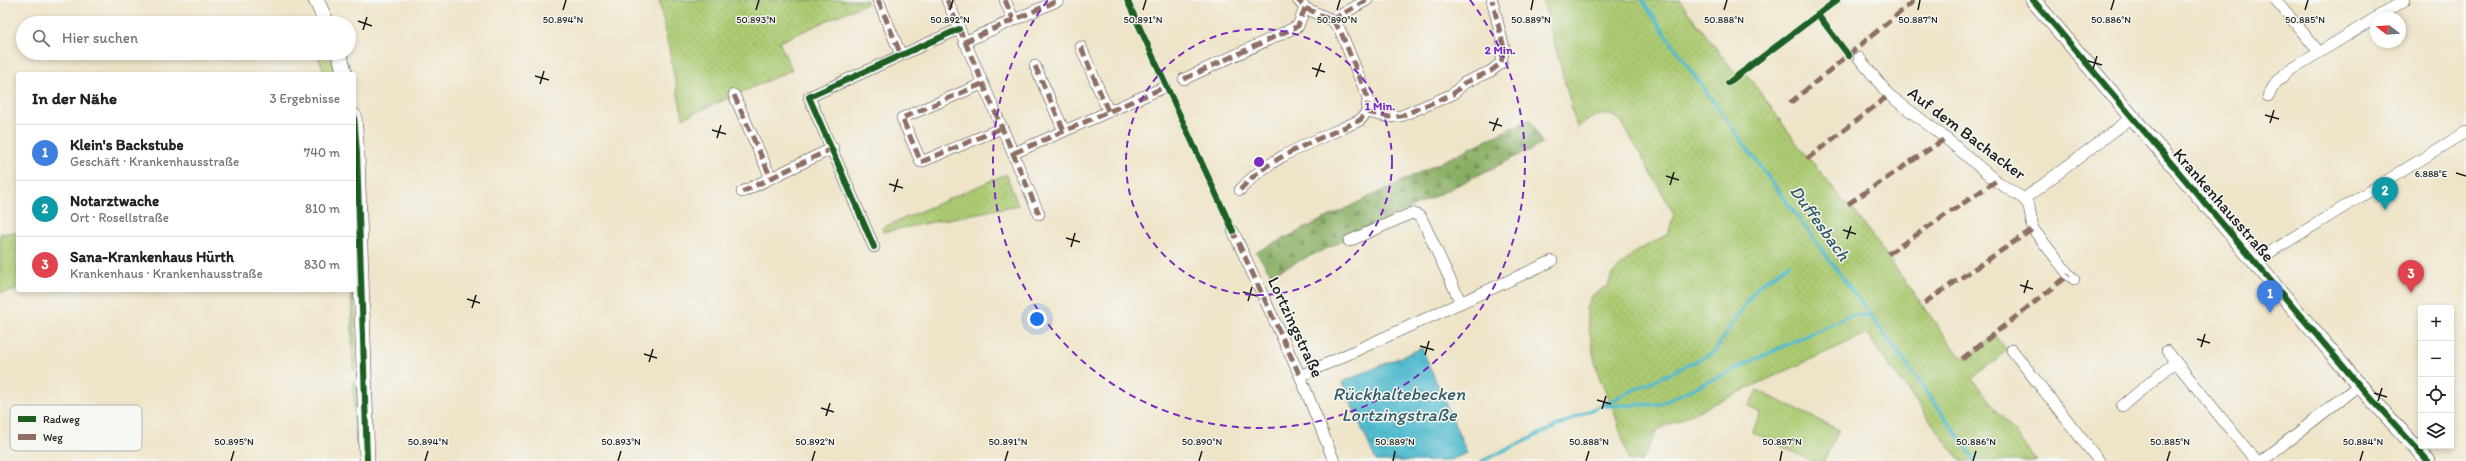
<!DOCTYPE html>
<html lang="de">
<head>
<meta charset="utf-8">
<style>
	:root { --surface:#fff; --page:#f6f6f6; --text:#202124; --muted:#757577; --line:#e0e0e0; --accent:#db2777 }
	body { margin:0; font-family:Itim,sans-serif; background:var(--page); color:var(--text) }
	.controls { position:absolute; right:12px; bottom:12px; display:grid; overflow:hidden; border-radius:4px; box-shadow:0 2px 6px #0003 }
	.controls button { width:36px; height:36px; display:grid; place-items:center; padding:0; border:0; border-bottom:1px solid var(--line); background:var(--surface); color:var(--text); font:20px sans-serif }
	.compass { position:absolute; left:2370px; top:12px; width:36px; height:36px; border-radius:50%; background:var(--surface); box-shadow:0 2px 6px #0003; rotate:287deg }
	.you { position:absolute; left:1037px; top:319px; width:14px; height:14px; margin:-10px; border:3px solid #fff; border-radius:50%; background:#1a73e8; box-shadow:0 0 0 6px #1a73e833 }
	.badge { display:grid; place-items:center; width:26px; height:26px; border-radius:50%; background:var(--accent); color:#fff; font-size:13px; font-weight:700 }
	.pin { position:absolute; translate:-50% -33px; filter:drop-shadow(0 1px 2px #0008) }
	.pin::after { content:''; position:absolute; top:21px; width:14px; height:12px; background:inherit; clip-path:polygon(0 0,100% 0,50% 100%) }
	.list { margin:0; padding:0; list-style:none }
	h2 { display:flex; justify-content:space-between; align-items:center; height:52px; margin:0; padding:0 16px; font-size:17px }
	h2 small { font-size:13px; font-weight:400; color:var(--muted) }
	.list li { display:grid; grid-template-columns:26px 1fr auto; gap:12px; align-items:center; box-sizing:border-box; height:56px; padding:0 16px; border-top:1px solid var(--line) }
	.list b { display:block; font-size:15px; white-space:nowrap }
	.list p { margin:0; font-size:13px; white-space:nowrap; color:var(--muted) }
	.list em { font-size:13px; font-style:normal; color:var(--muted) }
	.icon { flex:none; width:22px; height:22px; fill:none; stroke:currentColor; stroke-width:2; stroke-linecap:round; stroke-linejoin:round }
	.map { position:relative; flex:none; width:2466px; height:461px; overflow:hidden }
	.search { position:absolute; background:var(--surface); box-shadow:0 2px 6px #0003; left:16px; top:16px; width:340px; height:44px; display:flex; align-items:center; gap:10px; box-sizing:border-box; padding:0 14px; border-radius:22px; color:var(--muted); font-size:15px }
	.panel { position:absolute; background:var(--surface); box-shadow:0 2px 6px #0003; left:16px; top:72px; width:340px; height:220px; border-radius:4px }
	.map>svg:first-child { display:block }
	.grass { fill:#acca72; stroke:#647347 }
	.forest { fill:url(#forest-firs); stroke:#526540 }
	.park { fill:url(#park-dots); stroke:#647347 }
	.water { fill:url(#water-ripples); stroke:#366c75 }
	.lines { fill:none; stroke-linecap:round; stroke-linejoin:round }
	.stream { stroke:#51bbce; stroke-width:3.5 }
	.street-casing { stroke:#3c3a36; stroke-width:12 }
	.secondary-casing { stroke:#3c3a36; stroke-width:16 }
	.street { stroke:#fff; stroke-width:11 }
	.secondary { stroke:#fff; stroke-width:15 }
	.quiet { stroke:#8d6e63; stroke-width:5; stroke-dasharray:10 5; stroke-linecap:butt }
	.cycleway-casing { stroke:#f6f6f2; stroke-width:8 }
	.cycleway { stroke:#1b5e20; stroke-width:6 }
	.ticks { fill:none; stroke:#1c1c1c; stroke-width:1.5 }
	.ring { fill:none; stroke:#7b2cbf; stroke-width:2; stroke-dasharray:7 5 }
	.labels { text-anchor:middle; dominant-baseline:central; stroke-width:3; stroke-linejoin:round; paint-order:stroke }
	.street-label { font-size:17px; fill:#1c1c1c; stroke:#f6f6f2 }
	.water-label { font-size:18px; font-style:italic; fill:#315c63; stroke:#f6f6f2 }
	.key { fill:#f6f6f2; stroke:#b5b5b2; stroke-width:1 }
	.key-label { font-size:11px; fill:#1c1c1c }
	.ticks-label { font-size:10px; text-anchor:middle; fill:#1c1c1c; stroke:#f6f6f2; stroke-width:3; stroke-linejoin:round; paint-order:stroke }
	.centre { fill:#7b2cbf; stroke:#f6f6f2; stroke-width:2 }
	.ring-label { font-size:12px; text-anchor:middle; font-weight:bold; fill:#7b2cbf; stroke:#f6f6f2; stroke-width:3; stroke-linejoin:round; paint-order:stroke }
</style>
</head>
<body>
<div class="map">
<svg width="2466" height="461" viewBox="0 0 2466 461">
	<defs>
		<pattern id="forest-firs" width="22" height="20" patternUnits="userSpaceOnUse"><rect width="22" height="20" fill="#89ae64"/><path d="M5 1l3.5 6h-7zM16 11l3.5 6h-7z" fill="#6f8d52"/></pattern>
		<pattern id="park-dots" width="8" height="8" patternUnits="userSpaceOnUse"><rect width="8" height="8" fill="#acca72"/><path d="M2 2h.1M6 6h.1" fill="none" stroke="#93ad62" stroke-width="1.8" stroke-linecap="round"/></pattern>
		<pattern id="water-ripples" width="26" height="14" patternUnits="userSpaceOnUse"><rect width="26" height="14" fill="#51bbce"/><path d="M2 4q2-2 4 0t4 0M15 11q2-2 4 0t4 0" fill="none" stroke="#46a0b0"/></pattern>
	</defs>
	<rect width="100%" height="100%" fill="#f6f6f2"/>
	<filter id="ink" filterUnits="userSpaceOnUse"><feTurbulence type="fractalNoise" baseFrequency=".025" numOctaves="2"/><feDisplacementMap in="SourceGraphic" scale="8" xChannelSelector="R" yChannelSelector="G"/><feConvolveMatrix kernelMatrix="1 2 1 2 8 2 1 2 1" color-interpolation-filters="sRGB"/></filter>
	<filter id="wash" filterUnits="userSpaceOnUse"><feTurbulence type="fractalNoise" baseFrequency=".012" numOctaves="4" result="noise"/><feDisplacementMap in="SourceGraphic" scale="16" xChannelSelector="R" yChannelSelector="G"/><feGaussianBlur stdDeviation="0.9" result="paint"/><feColorMatrix in="noise" values="0 0 0 0 0 0 0 0 0 0 0 0 0 0 0 0 0 1.4 0 .05"/><feComposite in="paint" operator="in"/></filter>
	<g filter="url(#wash)">
		<rect width="100%" height="100%" fill="#eee4c8"/>
		<!-- grass -->
		<path class="grass" d="M317,53H330L336,74H325Z
			M354,282L356,370H353L351,290H354Z
			M357,381L360,445L356,443L353,382Z
			M1757,390L1839,430L1824,461H1812L1752,432L1761,413L1749,407Z"/>
		<!-- forest -->
		<path class="forest" d="M1530,119L1542,144L1345,240L1271,274L1256,252Z"/>
		<!-- park -->
		<path class="park" d="M659,0H867V3L779,42L792,70L683,118Z
			M1543,0H1679L1736,74L1743,69L1806,156C1825,173 1835,197 1855,212L1958,354L1965,358L1995,335L2007,350L1972,379L2037,461H1960L1866,334L1657,430L1642,461H1629L1612,404L1600,380L1594,358L1586,309L1591,296L1608,286L1612,274L1634,253L1668,234L1674,214L1622,122C1606,108 1592,116 1577,128Z
			M1006,174L1018,205L883,232L882,228Z
			M18,232V290H23L0,292V234Z"/>
		<!-- water -->
		<path class="water" d="M1422,348L1467,453L1448,461H1376L1342,382Z"/>
		<g class="lines">
			<!-- stream -->
			<path class="stream" d="M1642,0C1749,157 1867,306 1976,461
				M1606,406L1660,404L1846,317L1859,315L1871,317
				M1482,461L1713,353L1758,286L1789,264"/>
		</g>
	</g>
	<g filter="url(#ink)">
		<g class="lines">
			<defs>
				<path id="street" d="M878,0L901,55
					M947,0L1039,214
					M1005,0L1013,19
					M2276,0L2319,52
					M1332,20L1367,0
					M964,42L1059,0
					M1081,47L1108,111
					M1859,58L1889,95L1943,136L1996,181L2024,199L2029,206L2033,229L2069,275L2074,279
					M1035,66L1064,131
					M1184,79L1298,26L1305,8
					M982,84L902,118L921,162L1002,128
					M734,95L771,178L833,148
					M2268,96L2275,84L2287,72L2405,0
					M1367,112L1389,117L1401,116L1453,94L1464,83L1491,71L1501,63L1504,48L1492,0
					M1014,153L1165,87
					M1240,190C1270,155 1319,140 1360,120L1367,112L1368,98L1340,30L1332,20L1305,8L1298,0
					M742,192L771,178
					M2024,199L2131,118
					M1233,231L1300,376L1334,461
					M1349,241L1412,213L1421,217L1461,303
					M874,247L809,97L959,29
					M2254,262L2466,132
					M2012,350L2099,461
					M2167,351L2256,461
					M1300,376L1552,261
					M2122,406L2175,362
					M2262,461L2359,385"/>
				<path id="secondary" d="M316,0L327,23
					M2033,0L2359,385L2428,461
					M339,53L345,74
					M354,116L357,154L367,461"/>
			</defs>
			<!-- street casing -->
			<use href="#street" class="street-casing"/>
			<!-- secondary casing -->
			<use href="#secondary" class="secondary-casing"/>
			<!-- street -->
			<use href="#street" class="street"/>
			<!-- secondary -->
			<use href="#secondary" class="secondary"/>
			<!-- quiet -->
			<path class="quiet" d="M878,0L901,55
				M947,0L1039,214
				M1005,0L1013,19
				M1332,20L1367,0
				M964,42L1059,0
				M1081,47L1108,111
				M1035,66L1064,131
				M1184,79L1298,26L1305,8
				M982,84L902,118L921,162L1002,128
				M734,95L771,178L833,148
				M1790,103L1915,0
				M1367,112L1389,117L1401,116L1453,94L1464,83L1491,71L1501,63L1504,48L1492,0
				M1014,153L1165,87
				M1807,159L1889,95
				M1240,190C1270,155 1319,140 1360,120L1367,112L1368,98L1340,30L1332,20L1305,8L1298,0
				M742,192L771,178
				M1848,204L1946,138
				M1232,229L1300,376
				M1888,254L1996,181
				M1924,303L2033,229
				M1962,359L2069,275"/>
			<defs>
				<path id="cycleway" d="M1127,0L1233,231
					M2033,0L2359,385L2428,461
					M1818,15L1849,56
					M1728,83L1837,0
					M354,116L357,154L367,461
					M874,247L809,97L959,29"/>
			</defs>
			<!-- cycleway casing -->
			<use href="#cycleway" class="cycleway-casing"/>
			<!-- cycleway -->
			<use href="#cycleway" class="cycleway"/>
		</g>
	</g>
	<!-- ticks -->
	<path class="ticks" d="M563,10L566,0M756,10L759,0M950,10L953,0M1143,10L1146,0M1337,10L1340,0M1531,10L1533,0M1724,10L1727,0M1918,10L1920,0M2111,10L2114,0M2305,10L2308,0M358,21L372,26M363,30L367,17M2088,61L2102,65M1312,68L1325,72M2093,69L2097,56M535,76L549,80M1316,77L1321,63M540,84L544,71M2265,115L2279,119M1489,122L1502,126M2270,123L2274,110M712,130L726,134M1493,131L1498,118M717,138L721,125M2456,173L2466,176M1666,176L1679,180M889,184L903,188M1670,185L1674,172M894,192L898,179M1843,230L1856,234M1066,238L1080,242M1847,239L1851,226M1071,247L1075,233M2020,285L2033,289M1243,292L1257,296M2024,293L2028,280M467,299L480,303M1248,301L1252,287M472,308L476,295M2197,339L2210,343M1420,346L1434,350M2201,347L2205,334M644,354L657,358M1425,355L1429,341M649,362L653,349M2374,393L2387,397M1597,400L1611,404M2378,401L2382,388M821,408L834,412M1602,409L1606,396M826,416L830,403M231,461L234,451M425,461L428,451M618,461L621,451M812,461L815,451M1005,461L1008,451M1199,461L1202,451M1393,461L1395,451M1586,461L1589,451M1780,461L1782,451M1973,461L1976,451M2167,461L2170,451M2360,461L2363,451"/>
	<!-- distance rings -->
	<g class="ring">
		<circle cx="1259" cy="162" r="133"/>
		<path d="M1470 0A266 266 0 1 1 1048 0"/>
	</g>
	<g class="labels">
		<!-- street labels -->
		<g class="street-label">
			<text transform="translate(1967 133) rotate(37)">Auf dem Bachacker</text>
			<text transform="translate(2224 205) rotate(49)">Krankenhausstraße</text>
			<text transform="translate(1296 327) rotate(65)">Lortzingstraße</text>
		</g>
		<!-- water labels -->
		<g class="water-label">
			<text transform="translate(1820 223) rotate(54)">Duffesbach</text>
			<text x="1399" y="394">Rückhaltebecken<tspan x="1399" dy="21">Lortzingstraße</tspan></text>
		</g>
	</g>
	<!-- legend -->
	<rect x="10" y="405" width="132" height="46" rx="6" class="key"/>
	<rect x="18" y="416" width="18" height="6" fill="#1b5e20"/>
	<rect x="18" y="434" width="18" height="6" fill="#8d6e63"/>
	<g class="key-label">
		<text x="43" y="423">Radweg</text>
		<text x="43" y="441">Weg</text>
	</g>
	<g class="ticks-label">
		<text x="563" y="23">50.894°N</text>
		<text x="756" y="23">50.893°N</text>
		<text x="950" y="23">50.892°N</text>
		<text x="1143" y="23">50.891°N</text>
		<text x="1337" y="23">50.890°N</text>
		<text x="1531" y="23">50.889°N</text>
		<text x="1724" y="23">50.888°N</text>
		<text x="1918" y="23">50.887°N</text>
		<text x="2111" y="23">50.886°N</text>
		<text x="2305" y="23">50.885°N</text>
		<text x="2431" y="177">6.888°E</text>
		<text x="234" y="445">50.895°N</text>
		<text x="428" y="445">50.894°N</text>
		<text x="621" y="445">50.893°N</text>
		<text x="815" y="445">50.892°N</text>
		<text x="1008" y="445">50.891°N</text>
		<text x="1202" y="445">50.890°N</text>
		<text x="1395" y="445">50.889°N</text>
		<text x="1589" y="445">50.888°N</text>
		<text x="1782" y="445">50.887°N</text>
		<text x="1976" y="445">50.886°N</text>
		<text x="2170" y="445">50.885°N</text>
		<text x="2363" y="445">50.884°N</text>
	</g>
	<circle cx="1259" cy="162" r="6" class="centre"/>
	<g class="ring-label">
		<text x="1500" y="54">2 Min.</text>
		<text x="1380" y="110">1 Min.</text>
	</g>
</svg>
<div class="controls">
<button>+</button>
<button>−</button>
<button><svg class="icon" aria-label="locate" viewBox="0 0 24 24"><circle cx="12" cy="12" r="6"/><path d="M12 2v4M12 18v4M2 12h4M18 12h4"/></svg></button>
<button><svg class="icon" aria-label="layers" viewBox="0 0 24 24"><path d="M12 4l9 5-9 5-9-5zM3 14l9 5 9-5"/></svg></button>
</div>
<svg class="compass" viewBox="-18 -18 36 36"><path d="M0-13l5 13h-10z" fill="#e53935"/><path d="M0 13l5-13h-10z" fill="#757577"/></svg>
<div class="you"></div>
<div class="pin badge" style="left:2270px;top:313px;background:#3f7fe0">1</div>
<div class="pin badge" style="left:2385px;top:210px;background:#0f9aa8">2</div>
<div class="pin badge" style="left:2411px;top:293px;background:#e0444e">3</div>
<div class="search"><svg class="icon" aria-label="search" viewBox="0 0 24 24"><circle cx="10" cy="10" r="6"/><path d="M15 15l6 6"/></svg>Hier suchen</div>
<section class="panel">
<h2>In der Nähe<small>3 Ergebnisse</small></h2>
<ul class="list">
<li><span class="badge" style="background:#3f7fe0">1</span><div><b>Klein's Backstube</b><p>Geschäft · Krankenhausstraße</p></div><em>740 m</em></li>
<li><span class="badge" style="background:#0f9aa8">2</span><div><b>Notarztwache</b><p>Ort · Rosellstraße</p></div><em>810 m</em></li>
<li><span class="badge" style="background:#e0444e">3</span><div><b>Sana-Krankenhaus Hürth</b><p>Krankenhaus · Krankenhausstraße</p></div><em>830 m</em></li>
</ul>
</section>
</div>
</body>
</html>
